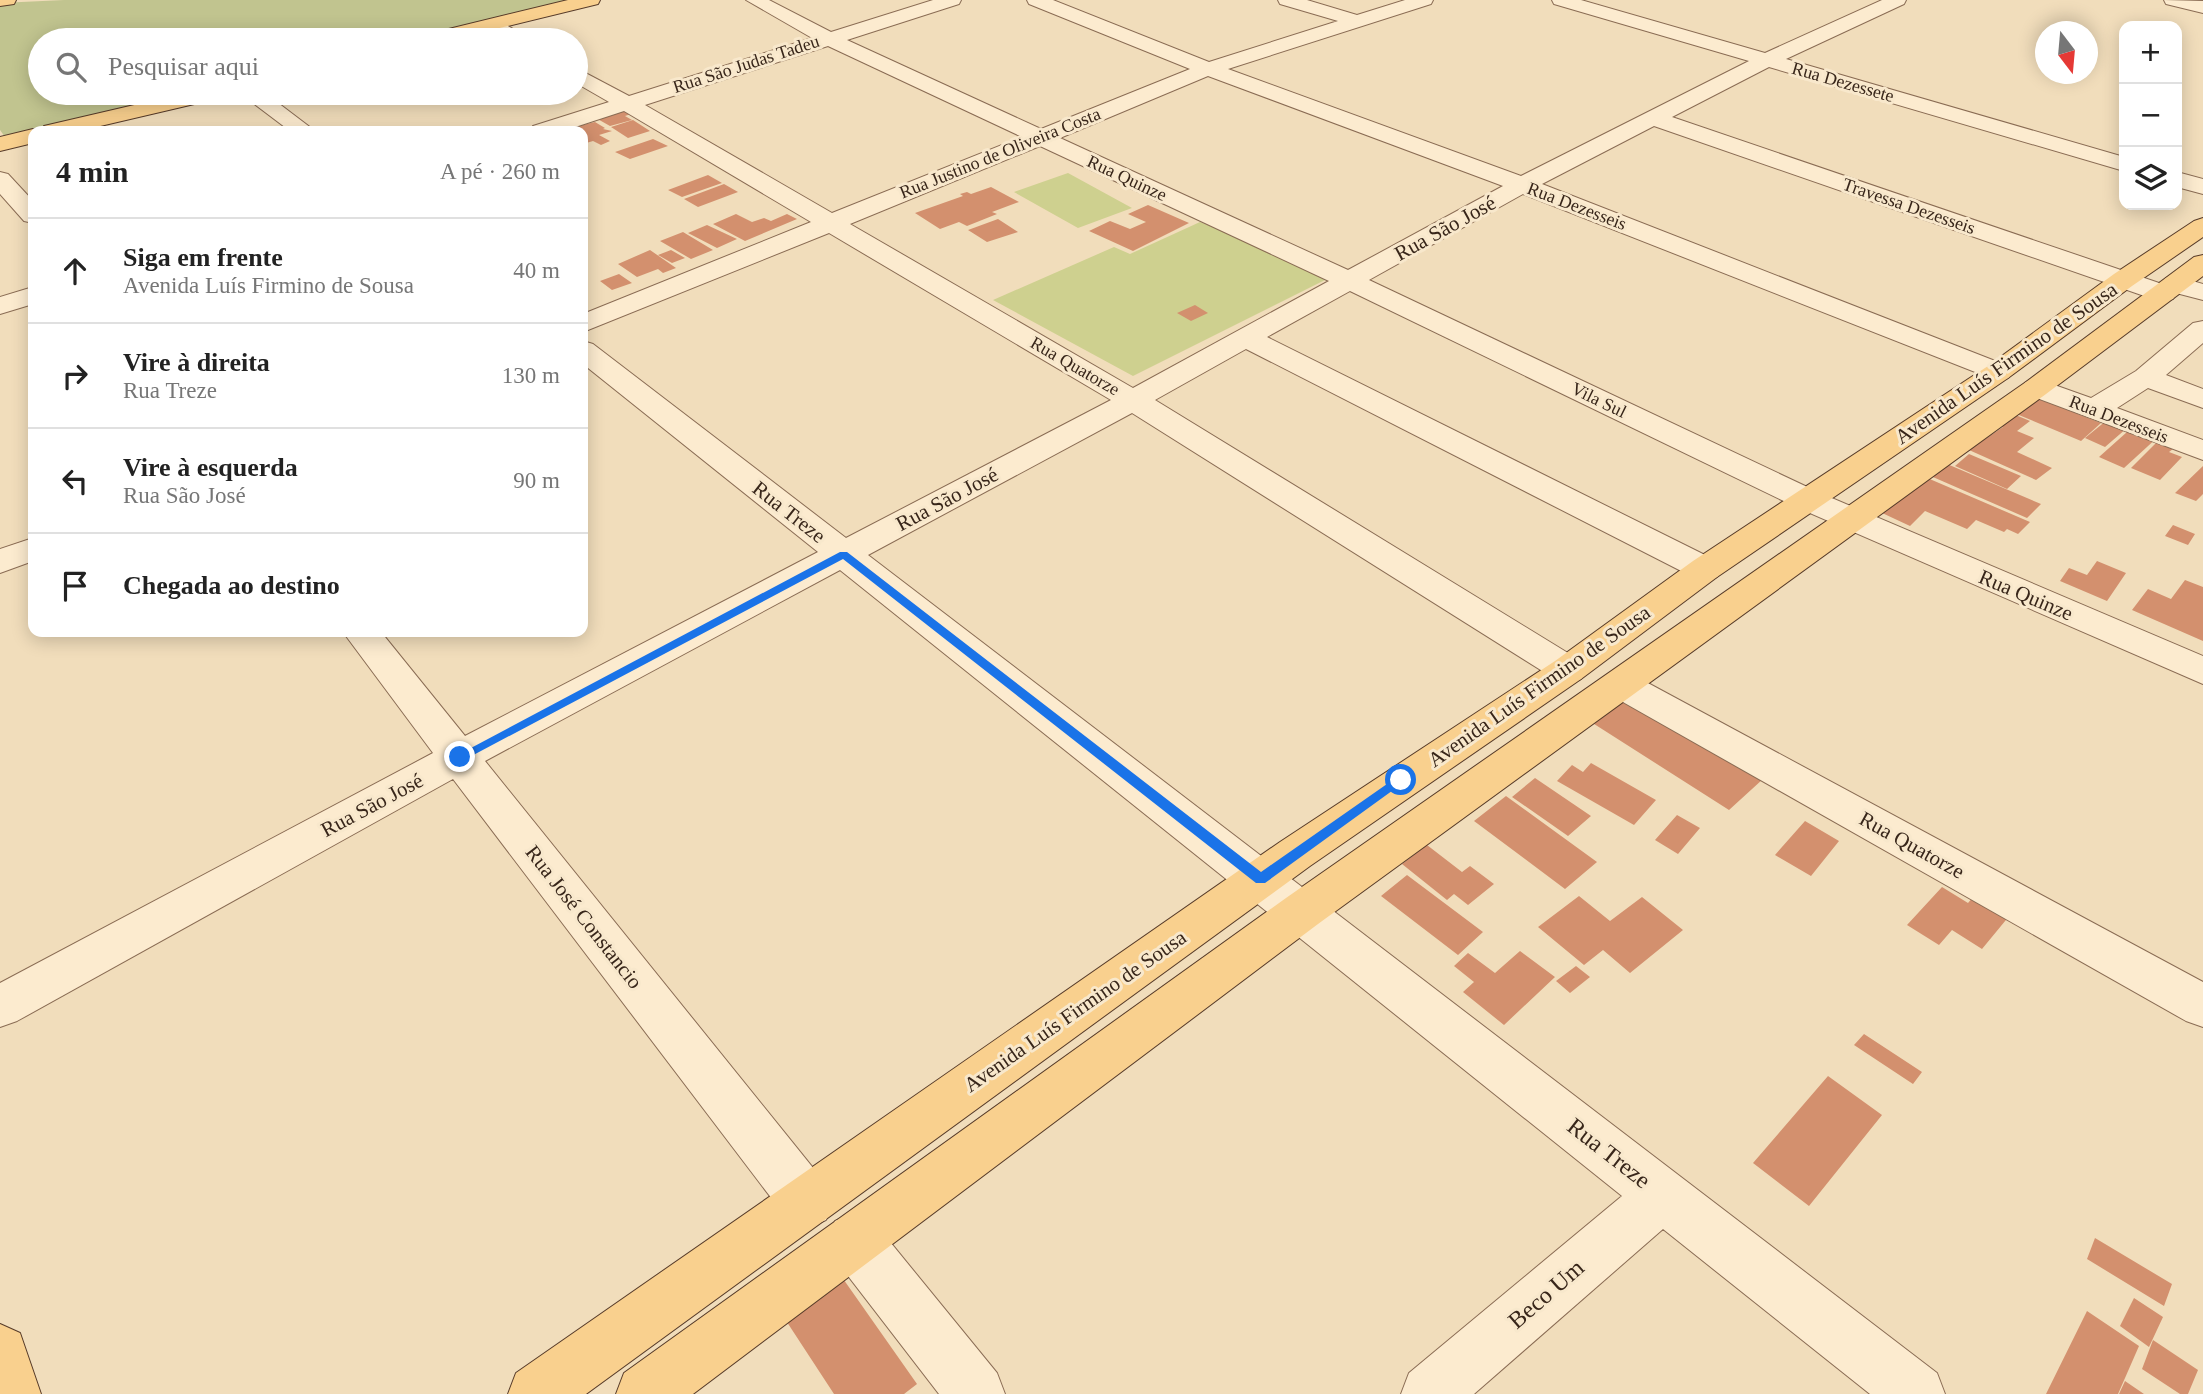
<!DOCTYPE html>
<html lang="pt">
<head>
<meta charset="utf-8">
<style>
	:root { --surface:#fff; --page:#f2f2f2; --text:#222; --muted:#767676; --line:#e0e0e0 }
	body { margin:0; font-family:Georgia,serif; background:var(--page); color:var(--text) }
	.controls { position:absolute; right:21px; top:21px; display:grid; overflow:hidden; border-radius:14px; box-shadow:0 4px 18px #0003 }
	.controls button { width:63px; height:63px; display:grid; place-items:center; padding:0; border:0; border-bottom:2px solid var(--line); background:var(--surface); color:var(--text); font:35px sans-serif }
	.compass { position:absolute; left:2035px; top:21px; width:63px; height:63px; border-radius:50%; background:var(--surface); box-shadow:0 4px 18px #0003; rotate:164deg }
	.stop { position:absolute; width:21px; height:21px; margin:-16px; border:5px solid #1a73e8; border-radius:50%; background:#fff }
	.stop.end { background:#1a73e8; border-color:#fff; box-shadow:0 2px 7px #0008 }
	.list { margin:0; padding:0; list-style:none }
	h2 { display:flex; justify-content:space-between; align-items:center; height:91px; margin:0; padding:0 28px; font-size:30px }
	h2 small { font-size:23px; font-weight:400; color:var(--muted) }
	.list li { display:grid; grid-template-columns:46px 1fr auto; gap:21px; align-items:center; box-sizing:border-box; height:105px; padding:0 28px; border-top:2px solid var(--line) }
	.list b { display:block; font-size:26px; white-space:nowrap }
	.list p { margin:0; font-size:23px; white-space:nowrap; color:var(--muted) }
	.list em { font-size:23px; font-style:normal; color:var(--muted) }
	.icon { flex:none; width:38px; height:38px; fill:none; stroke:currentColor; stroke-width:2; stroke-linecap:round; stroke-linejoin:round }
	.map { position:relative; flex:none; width:2203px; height:1394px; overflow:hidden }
	.search { position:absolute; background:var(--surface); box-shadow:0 4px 18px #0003; left:28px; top:28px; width:560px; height:77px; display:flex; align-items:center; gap:18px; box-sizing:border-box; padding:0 24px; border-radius:38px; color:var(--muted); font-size:26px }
	.panel { position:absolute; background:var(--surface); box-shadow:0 4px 18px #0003; left:28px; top:126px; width:560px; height:511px; border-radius:14px }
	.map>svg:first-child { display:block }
	.green { fill:#ced08f }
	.cemetery { fill:#c1c48f }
	.building { fill:#d3906e }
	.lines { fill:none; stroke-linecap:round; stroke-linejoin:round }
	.minor-casing { stroke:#8a6c54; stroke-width:2 }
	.major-casing { stroke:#573b29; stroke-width:2 }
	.minor { fill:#fcebcf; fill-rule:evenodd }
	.major { fill:#f9d08e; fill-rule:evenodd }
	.route { fill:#1a73e8 }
	.labels { text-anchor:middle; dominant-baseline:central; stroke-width:6; stroke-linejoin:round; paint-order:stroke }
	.far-street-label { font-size:18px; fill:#38261a; stroke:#f8e8cc }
	.street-label { font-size:21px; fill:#38261a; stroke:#f8e8cc }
	.near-street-label { font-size:24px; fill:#38261a; stroke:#f8e8cc }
</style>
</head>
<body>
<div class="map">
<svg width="2203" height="1394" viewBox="0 0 2203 1394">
	<rect width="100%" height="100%" fill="#f1ddbb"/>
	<!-- green -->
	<path class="green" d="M1068,173L1132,208L1078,228L1014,192Z
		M1200,222L1333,276L1133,376L993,300L1114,247L1130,254Z"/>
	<!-- cemetery -->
	<path class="cemetery" d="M64,0H573L406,40H40V93H188L5,137L0,130V3Z"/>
	<!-- building -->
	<path class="building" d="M622,109L631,114L625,116L632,120L610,126L594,117Z
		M633,120L650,131L628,138L611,127Z
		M595,122L605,128L603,129L612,131L599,135L610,141L601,145L593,141L583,144V131H558Z
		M653,139L668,146L630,159L615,152Z
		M708,175L722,183L682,197L668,190Z
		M724,184L738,192L698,207L684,199Z
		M991,187L1019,202L992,212L997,214L967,226L959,222L940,229L915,213L963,196L960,194L967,192L971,194Z
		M1148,205L1189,223L1133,251L1089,231L1110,221L1130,229L1146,222L1128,214Z
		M736,214L752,222L764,218L771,221L787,214L797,219L745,241L713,224Z
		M998,219L1018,232L987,242L968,230Z
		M707,225L737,239L717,248L688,233Z
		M683,232L713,250L691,259L660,241Z
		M650,250L676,268L663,273L658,269L637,277L618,264Z
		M671,250L685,258L672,263L658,255Z
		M619,274L632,283L612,290L600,281Z
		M1195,305L1208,313L1191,321L1177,313Z
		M2040,391L2084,409L2078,414L2101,423L2081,441L2014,413Z
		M2011,413L2030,421L2017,431L2034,438L2017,452L2052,468L2036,480L1969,450L2003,427L1997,424Z
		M2107,420L2127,428L2105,447L2085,438Z
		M2145,430L2159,436L2124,468L2099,457L2127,432L2138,437Z
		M2157,442L2173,449L2169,452L2182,457L2160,480L2131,468Z
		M1969,454L2021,476L2007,489L1955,466Z
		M1940,461L2041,504L2027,518L1926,474Z
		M2203,466V494L2196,501L2175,493Z
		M1918,474L2030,522L2018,534L2007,529L2004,532L1976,520L1967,529L1925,511L1910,526L1880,512Z
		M2173,525L2195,534L2188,545L2165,536Z
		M2097,561L2126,573L2107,601L2060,581L2069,568L2087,575Z
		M2185,580L2203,587V641L2132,610L2148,589L2171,599Z
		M1623,696L1763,779L1729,810L1591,722Z
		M1591,763L1656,800L1634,825L1557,781L1572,765L1583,772Z
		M1535,778L1591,816L1568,836L1512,797Z
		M1506,796L1597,862L1565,889L1474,821Z
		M1677,815L1700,828L1678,854L1655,840Z
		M1805,821L1839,841L1811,876L1775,855Z
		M1427,845L1462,872L1470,866L1494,884L1468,905L1454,894L1447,900L1402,864Z
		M1407,875L1483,932L1458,955L1381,896Z
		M1942,887L1968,903L1981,888L2015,909L1982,949L1952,930L1939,945L1907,925Z
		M1579,896L1610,921L1642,897L1683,930L1630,973L1603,950L1584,965L1538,927Z
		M1520,951L1555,977L1504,1025L1463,992L1474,982L1454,966L1468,953L1495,973Z
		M1576,966L1590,977L1570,993L1556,981Z
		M1864,1034L1922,1072L1913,1084L1854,1045Z
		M1828,1076L1882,1115L1809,1206L1753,1163Z
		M2095,1238L2172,1284L2164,1306L2087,1259Z
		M839,1273L917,1384L904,1394H834L783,1316Z
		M2134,1298L2163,1317L2149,1347L2120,1326Z
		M2087,1311L2139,1346L2118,1394H2046Z
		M2153,1340L2198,1370L2188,1394H2180L2142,1369Z
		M2125,1381L2144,1394H2119Z"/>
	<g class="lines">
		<defs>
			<path id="minor" d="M746,0H769L831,32L933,0H961L959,4L847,40L1041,129L1190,69L1029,4L1027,0H1053L1209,62L1338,21L1280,4L1278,0H1307L1357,15L1405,0H1433L1431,4L1228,69L1521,176L1749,61L1554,4L1552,0H1581L1765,53L1882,0H1906L1904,4L1786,59L2124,157V171L1769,67L1672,117L2162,284L2166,278L2175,276L2203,284V300L2176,293L2173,299L2163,301L2153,299L1654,126L1542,184L2008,366L2013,372L2008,378L1998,381L1523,194L1369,280L1820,493L2203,656V684L1796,507L1350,291L1267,337L1717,561L1722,569L1717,577L1705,580L1693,577L1246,349L1155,400L1581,661L1587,670L1581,679L1568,683L1555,679L1132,413L868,555L1937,1373L1945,1394H1870L1663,1229L1474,1394H1401L1409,1373L1622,1196L840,570L485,761L826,1184L833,1202L826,1220L807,1228L788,1220L453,779L17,1021L0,1027V983L433,753L343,632H381L465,736L818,552L583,364V341L593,344L846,538L1111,400L829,233L583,332V314L811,222L624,111L563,131H530L533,126L609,102L576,83V68L629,96L812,38ZM828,46L1022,137L832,213L645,105ZM1208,76L1503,186L1348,270L1060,138ZM1040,146L1329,281L1133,388L850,224Z
				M2164,0L2203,1V13L2166,4Z
				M495,18L531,40H508L485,24Z
				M240,93H265L315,131H290Z
				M0,172L8,174L33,201V223L24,221L0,194Z
				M2177,172L2203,179V194L2177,187Z
				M33,287V304L0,314V297Z
				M2203,321V343L2166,375L2203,389V408L2148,388L2117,408L2203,440V460L2026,394L2021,388L2026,382L2036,379L2046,382L2091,398L2136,371L2193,323Z
				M33,538V561L0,573V549Z
				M1620,671L1633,675L2203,982V1027L2186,1021L1607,693L1601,684L1607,675Z
				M854,1213L873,1221L997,1373L1005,1394H939L835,1259L827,1240L835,1221Z"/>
			<path id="major" d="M0,0H16L14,4L0,6Z
				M568,0H600L598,4L450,40H417L420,36Z
				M186,93H223L220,98L79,131H41L44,126Z
				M33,129L41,131H33V143L0,151V137Z
				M2203,218V237L2132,286L2008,378L1717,577L1581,679L1310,866L586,1394H508L516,1373L1280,842L1555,661L1693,561L1988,366L2114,274L2194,221Z
				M2203,255V276L2046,394L1318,924L693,1394H616L624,1373L1286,898L2026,382L2194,257Z
				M0,1324L20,1333L41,1394H0Z"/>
		</defs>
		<!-- minor casing -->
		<use href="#minor" class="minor-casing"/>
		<!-- major casing -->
		<use href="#major" class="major-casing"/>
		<!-- minor -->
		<use href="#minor" class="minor"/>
		<!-- major -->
		<use href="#major" class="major"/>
	</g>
	<!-- route -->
	<path class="route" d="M840,552H847L1261,872L1397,777L1401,776L1407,780L1265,883H1256L843,559L464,760L460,762L454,757Z"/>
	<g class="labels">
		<!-- far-street labels -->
		<g class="far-street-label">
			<text transform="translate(746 64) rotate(-18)">Rua São Judas Tadeu</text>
			<text transform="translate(1843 82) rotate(16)">Rua Dezessete</text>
			<text transform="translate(1000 153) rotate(-22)">Rua Justino de Oliveira Costa</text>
			<text transform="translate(1127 178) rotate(25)">Rua Quinze</text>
			<text transform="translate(1577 206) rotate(21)">Rua Dezesseis</text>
			<text transform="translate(1909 206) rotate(19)">Travessa Dezesseis</text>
			<text transform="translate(1075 366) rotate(30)">Rua Quatorze</text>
			<text transform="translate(1599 400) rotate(26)">Vila Sul</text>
			<text transform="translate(2119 419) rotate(21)">Rua Dezesseis</text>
		</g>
		<!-- street labels -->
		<g class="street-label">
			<text transform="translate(1445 228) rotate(-29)">Rua São José</text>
			<text transform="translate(2006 363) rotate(-35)">Avenida Luís Firmino de Sousa</text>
			<text transform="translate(947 499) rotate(-28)">Rua São José</text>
			<text transform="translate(789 512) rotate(38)">Rua Treze</text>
			<text transform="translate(2026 595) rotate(23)">Rua Quinze</text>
			<text transform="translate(1539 686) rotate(-35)">Avenida Luís Firmino de Sousa</text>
			<text transform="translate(372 805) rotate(-28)">Rua São José</text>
			<text transform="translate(1912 845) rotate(29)">Rua Quatorze</text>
			<text transform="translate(584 917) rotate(52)">Rua José Constancio</text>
			<text transform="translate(1075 1011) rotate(-35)">Avenida Luís Firmino de Sousa</text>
		</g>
		<!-- near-street labels -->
		<g class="near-street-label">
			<text transform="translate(1609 1153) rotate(38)">Rua Treze</text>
			<text transform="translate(1546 1294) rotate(-41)">Beco Um</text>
		</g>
	</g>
</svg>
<div class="controls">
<button>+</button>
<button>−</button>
<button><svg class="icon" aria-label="layers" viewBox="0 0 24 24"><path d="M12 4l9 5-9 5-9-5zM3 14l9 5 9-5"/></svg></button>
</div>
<svg class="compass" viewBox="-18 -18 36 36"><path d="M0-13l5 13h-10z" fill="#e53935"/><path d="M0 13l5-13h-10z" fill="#767676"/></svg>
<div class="stop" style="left:1401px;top:780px"></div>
<div class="stop end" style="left:460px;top:757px"></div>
<div class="search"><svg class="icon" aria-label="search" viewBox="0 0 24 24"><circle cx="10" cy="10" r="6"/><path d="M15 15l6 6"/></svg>Pesquisar aqui</div>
<section class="panel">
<h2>4 min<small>A pé · 260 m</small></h2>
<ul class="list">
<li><svg class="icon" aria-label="ahead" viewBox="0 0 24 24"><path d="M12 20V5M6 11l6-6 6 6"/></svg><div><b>Siga em frente</b><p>Avenida Luís Firmino de Sousa</p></div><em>40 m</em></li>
<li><svg class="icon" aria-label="right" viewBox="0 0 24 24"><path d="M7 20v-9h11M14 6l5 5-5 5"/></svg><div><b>Vire à direita</b><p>Rua Treze</p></div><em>130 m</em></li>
<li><svg class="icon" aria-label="left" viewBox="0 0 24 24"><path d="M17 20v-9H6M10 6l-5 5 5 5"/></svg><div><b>Vire à esquerda</b><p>Rua São José</p></div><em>90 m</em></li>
<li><svg class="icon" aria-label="arrive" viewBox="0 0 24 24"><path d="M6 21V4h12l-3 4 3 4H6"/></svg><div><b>Chegada ao destino</b></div></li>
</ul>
</section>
</div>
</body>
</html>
